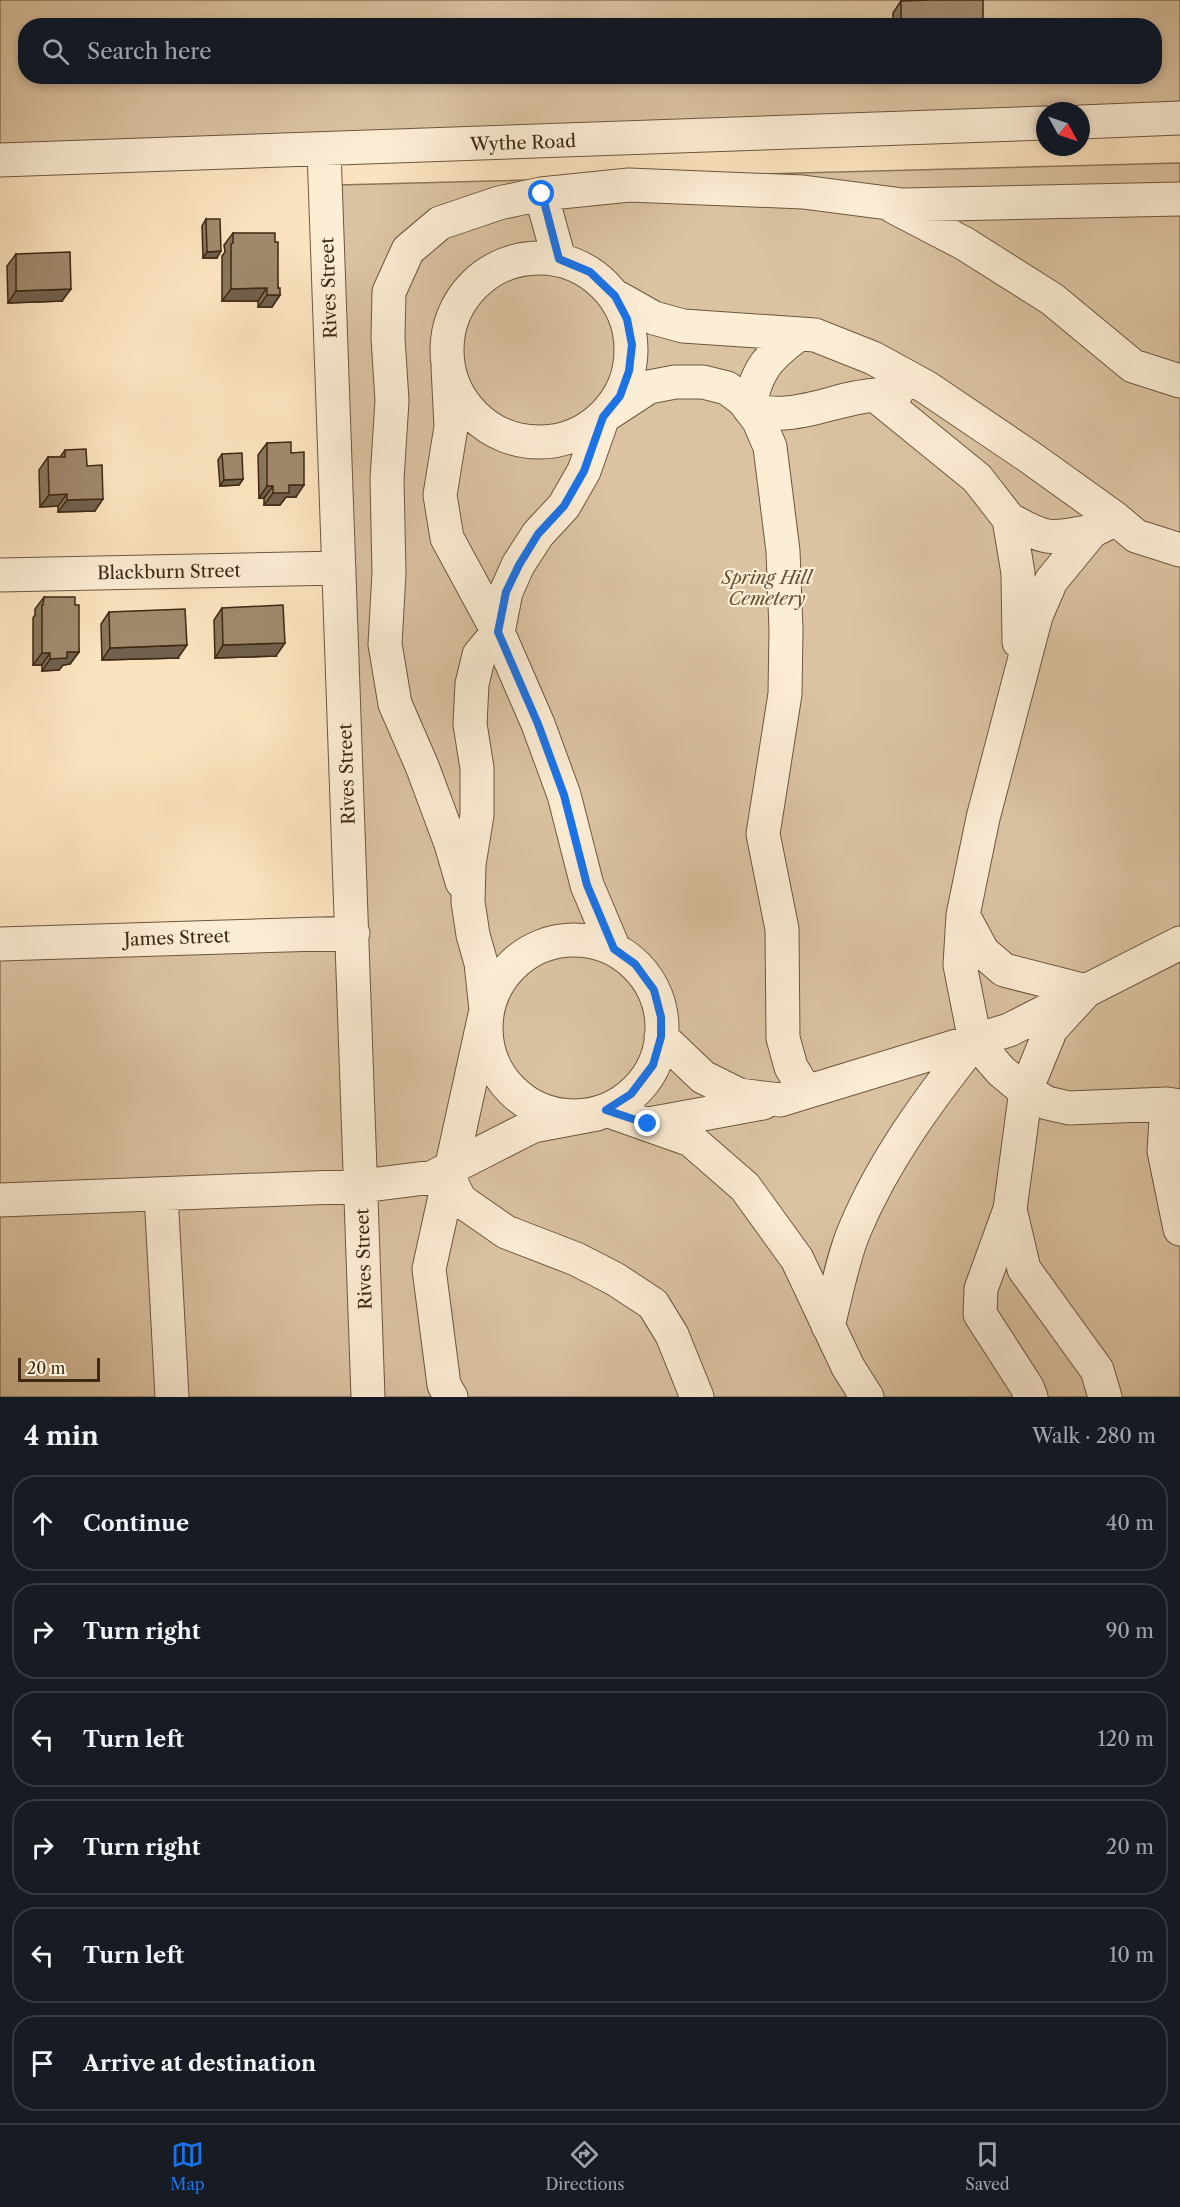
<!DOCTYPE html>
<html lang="en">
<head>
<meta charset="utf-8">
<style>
	:root { --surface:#171b24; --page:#242831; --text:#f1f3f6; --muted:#9ea1a6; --line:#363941; --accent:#1a73e8 }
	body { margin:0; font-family:"Libre Caslon Text",serif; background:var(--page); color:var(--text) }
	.compass { position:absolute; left:1036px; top:102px; width:54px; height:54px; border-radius:50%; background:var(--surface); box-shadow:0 3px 9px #0003; rotate:130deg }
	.scale { position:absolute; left:18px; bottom:15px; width:82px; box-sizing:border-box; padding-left:6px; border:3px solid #3e2813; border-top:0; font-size:16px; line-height:21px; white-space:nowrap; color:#3e2813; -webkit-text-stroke:4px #fcedd5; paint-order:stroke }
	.stop { position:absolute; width:18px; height:18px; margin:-14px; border:4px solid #1a73e8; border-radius:50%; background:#fff }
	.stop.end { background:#1a73e8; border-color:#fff; box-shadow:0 2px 6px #0008 }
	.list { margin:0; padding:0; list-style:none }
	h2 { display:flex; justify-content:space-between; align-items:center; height:78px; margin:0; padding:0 24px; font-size:26px }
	h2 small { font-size:20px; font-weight:400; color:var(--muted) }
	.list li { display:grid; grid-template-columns:39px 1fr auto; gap:18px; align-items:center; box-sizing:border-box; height:96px; margin:0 12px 12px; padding:0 12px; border:2px solid var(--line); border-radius:24px }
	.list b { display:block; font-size:22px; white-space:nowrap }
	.list em { font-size:20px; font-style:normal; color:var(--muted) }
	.icon { flex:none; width:33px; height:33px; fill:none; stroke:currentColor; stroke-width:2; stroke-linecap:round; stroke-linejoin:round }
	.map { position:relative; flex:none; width:1180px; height:1397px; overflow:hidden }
	.search { position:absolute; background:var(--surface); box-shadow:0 3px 9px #0003; left:18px; right:18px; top:18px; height:66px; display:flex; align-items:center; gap:15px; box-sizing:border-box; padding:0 21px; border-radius:24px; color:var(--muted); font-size:22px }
	.sheet { height:726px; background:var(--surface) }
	nav { display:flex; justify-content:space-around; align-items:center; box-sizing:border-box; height:84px; border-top:2px solid var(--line); background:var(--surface); font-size:16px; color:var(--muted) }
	nav a { display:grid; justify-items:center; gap:3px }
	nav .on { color:var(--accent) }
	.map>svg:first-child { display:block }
	.green { fill:#dbc3a2; stroke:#8c765a; stroke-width:1.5; fill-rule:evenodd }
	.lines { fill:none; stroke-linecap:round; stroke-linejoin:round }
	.minor-casing { stroke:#6d573e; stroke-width:35 }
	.minor { stroke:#fcedd5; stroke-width:33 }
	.wall { fill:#8a765d; stroke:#3e2813; stroke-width:1.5 }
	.shaded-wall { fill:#70604c; stroke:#3e2813; stroke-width:1.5 }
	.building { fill:#a0896c; stroke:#3e2813; stroke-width:1.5 }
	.route { stroke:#1a73e8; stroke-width:8 }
	.labels { text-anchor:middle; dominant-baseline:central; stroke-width:4.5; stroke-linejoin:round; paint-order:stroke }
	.street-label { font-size:18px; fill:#3e2813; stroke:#fcedd5 }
	.park-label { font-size:18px; font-style:italic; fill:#654f37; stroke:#fcedd5 }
</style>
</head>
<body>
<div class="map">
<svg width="1180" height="1397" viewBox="0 0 1180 1397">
	<rect width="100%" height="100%" fill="#fbe3bf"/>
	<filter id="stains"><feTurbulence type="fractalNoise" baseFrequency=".00333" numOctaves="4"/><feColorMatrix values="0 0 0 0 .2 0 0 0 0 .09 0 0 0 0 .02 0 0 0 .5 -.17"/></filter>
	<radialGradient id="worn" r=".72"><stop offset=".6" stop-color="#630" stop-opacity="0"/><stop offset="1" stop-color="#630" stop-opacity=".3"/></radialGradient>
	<!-- green -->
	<path class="green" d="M0,0H1180V103L0,145ZM26,26H1154V76H26Z
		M1180,163V1397H0V958L367,947L339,185Z"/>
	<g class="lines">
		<defs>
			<path id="minor" d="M1081,122L1180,118
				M324,150L368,1397
				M0,160L1045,123
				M541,194L559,259
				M894,207L965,244L1052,299L1133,366L1180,381
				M447 350a92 92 0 1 1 184 0a92 92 0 1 1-184 0Z
				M615,296L654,318L683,326L815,335L873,358L926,387L1031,458L1116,519L1136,536L1180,550
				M799,334C767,358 757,369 749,408C782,422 821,405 855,398C869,395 883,394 897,392
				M448,367L451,427L440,495L447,538L498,632L538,724L564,795L587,885L614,949
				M875,395L977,478L1009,519L1018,573L1019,642
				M1009,519C1047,541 1051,539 1092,531
				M0,575L339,568
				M462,882L451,844L422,766L395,704L385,644L389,573L387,479L392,401L388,338L389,292L408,250L440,223L499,203L541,194L629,185L803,192L903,205L1180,199
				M963,915L960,965L975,1041L1001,1071L1019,1086L1047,1103L1069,1108L1167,1104L1180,1106
				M486 1028a88 88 0 1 1 176 0a88 88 0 1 1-176 0Z
				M0,944L353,933
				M661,1037L703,1077L739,1095L780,1100L1009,1030L1180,943
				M1167,1104L1164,1151L1180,1229
				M649,1124L763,1103
				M450,1180L460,1200L506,1232L576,1259L615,1279L653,1304L672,1335L697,1397
				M161,1194L172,1397
				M0,1200L362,1186L433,1177L533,1126L597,1114L606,1110L691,1140L745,1187L797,1259L848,1367L867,1397
				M1010,1209L981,1289L980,1314L1027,1387L1031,1397
				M828,1326C836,1296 843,1256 855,1229C884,1160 929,1099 975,1041
				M451,1397L444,1385L429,1269L486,1010L481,963L473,935L468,902L469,864L477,815V768L470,724L472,684L479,655L498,632L506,592L518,565L538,534L564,506L584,471L603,417L649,387L675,382H703L727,388L743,400L759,421L770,447L783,551L786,630L785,694L763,834L782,929L783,1038L791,1067L806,1092
				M1105,1397L1097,1370L1024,1269L1010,1209L1026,1090L1051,1029L1086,991L1004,970L983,952L963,915L983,818L1036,616L1051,581L1092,531L1116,519"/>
		</defs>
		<!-- minor casing -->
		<use href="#minor" class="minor-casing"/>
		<!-- minor -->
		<use href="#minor" class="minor"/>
	</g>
	<!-- wall -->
	<path class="wall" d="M901,1L983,26H893V13Z
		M206,219L217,258H203L202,226Z
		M233,233L275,242L278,288L280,295L272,307H258V301H222V256L225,252L224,245Z
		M16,254L62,301L8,303L7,266Z
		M267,443L291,453L296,497H286L280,505H264V498H259L258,455Z
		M65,450L87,466L95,511L58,512V506L40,507L39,470L48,457H60Z
		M222,454L243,479L239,485L220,486L218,460Z
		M44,597L75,605L79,652L70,664L63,665L59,670L42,671V665H33V618L35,615V609Z
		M222,608L276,656L215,658L214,620Z
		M109,612L178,658L102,660L101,624Z"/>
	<!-- shaded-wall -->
	<path class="shaded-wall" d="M221,251L217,258H203L207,252Z
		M267,288L258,301H222L231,289Z
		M71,289L62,301L8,303L16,291Z
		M267,295H280L272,307H258Z
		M243,479L239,485L220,486L224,480Z
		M289,485H304L296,497H286L280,505H264L273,493Z
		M267,486H273L264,498H259Z
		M67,494L58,506L40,507L49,495Z
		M103,499L95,511L58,512L67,500Z
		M285,643L276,656L215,658L223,645Z
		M187,645L178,658L102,660L110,648Z
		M67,652H79L70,664L63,665L59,670L42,671L50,659Z
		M42,653H50L42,665H33Z"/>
	<!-- building -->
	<path class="building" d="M932,0H983V26H901V1Z
		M206,219H220L221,251L207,252Z
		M233,233H275V242H278V288H280V295H267V288L231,289V244L233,243Z
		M70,252L71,289L16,291V254Z
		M291,442V453L304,452V485H289V493H273V486H267V443Z
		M86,449L87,466L102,465L103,499L67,500V494L49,495L48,457H65V450Z
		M242,453L243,479L224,480L222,454Z
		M44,597H75V605H79V652H67V658L50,659V653H42V605H43Z
		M283,605L285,643L223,645L222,608Z
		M185,609L187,645L110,648L109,612Z"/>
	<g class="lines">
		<!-- route -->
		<path class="route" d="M542,194L559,259L590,272L615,296L627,319L632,345L629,371L620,396L603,417L584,471L564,506L538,534L519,565L506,592L498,632L538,724L564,795L587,885L614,949L635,964L654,990L661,1017V1037L653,1065L631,1094L606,1110L648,1124"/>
	</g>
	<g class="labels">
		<!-- street labels -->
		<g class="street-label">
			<text transform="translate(523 143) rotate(-2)">Wythe Road</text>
			<text transform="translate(329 288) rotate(-92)">Rives Street</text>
			<text transform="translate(169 572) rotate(-1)">Blackburn Street</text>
			<text transform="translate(347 774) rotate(-92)">Rives Street</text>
			<text transform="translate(177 938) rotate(-2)">James Street</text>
			<text transform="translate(364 1259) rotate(-92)">Rives Street</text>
		</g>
		<!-- park labels -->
		<g class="park-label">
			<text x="767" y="578">Spring Hill<tspan x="767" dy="21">Cemetery</tspan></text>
		</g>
	</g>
	<rect width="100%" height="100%" filter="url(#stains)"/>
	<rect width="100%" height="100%" fill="url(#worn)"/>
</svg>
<svg class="compass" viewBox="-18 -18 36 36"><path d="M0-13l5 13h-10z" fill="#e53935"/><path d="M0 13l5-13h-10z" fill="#9ea1a6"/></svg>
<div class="scale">20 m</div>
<div class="stop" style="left:542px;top:194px"></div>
<div class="stop end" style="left:648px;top:1124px"></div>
<div class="search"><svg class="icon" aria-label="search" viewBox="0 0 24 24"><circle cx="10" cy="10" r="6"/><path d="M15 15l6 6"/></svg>Search here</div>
</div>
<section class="sheet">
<h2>4 min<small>Walk · 280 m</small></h2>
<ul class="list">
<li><svg class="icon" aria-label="ahead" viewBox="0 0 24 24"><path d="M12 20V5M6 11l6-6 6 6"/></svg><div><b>Continue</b></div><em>40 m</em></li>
<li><svg class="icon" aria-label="right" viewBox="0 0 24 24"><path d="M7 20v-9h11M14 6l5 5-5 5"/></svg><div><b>Turn right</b></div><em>90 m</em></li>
<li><svg class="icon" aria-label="left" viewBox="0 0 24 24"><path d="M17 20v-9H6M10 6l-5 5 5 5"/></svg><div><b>Turn left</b></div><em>120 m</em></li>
<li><svg class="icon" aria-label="right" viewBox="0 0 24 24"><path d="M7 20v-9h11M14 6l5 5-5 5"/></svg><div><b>Turn right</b></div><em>20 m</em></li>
<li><svg class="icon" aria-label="left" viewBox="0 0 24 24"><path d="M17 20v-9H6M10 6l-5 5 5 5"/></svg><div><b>Turn left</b></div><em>10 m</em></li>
<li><svg class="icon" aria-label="arrive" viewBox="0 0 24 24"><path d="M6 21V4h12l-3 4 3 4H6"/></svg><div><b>Arrive at destination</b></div></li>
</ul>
</section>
<nav>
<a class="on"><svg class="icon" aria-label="map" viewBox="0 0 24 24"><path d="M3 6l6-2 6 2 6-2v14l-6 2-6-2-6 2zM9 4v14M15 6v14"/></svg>Map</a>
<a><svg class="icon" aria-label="directions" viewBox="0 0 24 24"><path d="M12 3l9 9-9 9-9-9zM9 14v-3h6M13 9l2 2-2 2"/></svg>Directions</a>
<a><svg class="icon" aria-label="saved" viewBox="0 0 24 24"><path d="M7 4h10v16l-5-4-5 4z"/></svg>Saved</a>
</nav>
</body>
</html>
